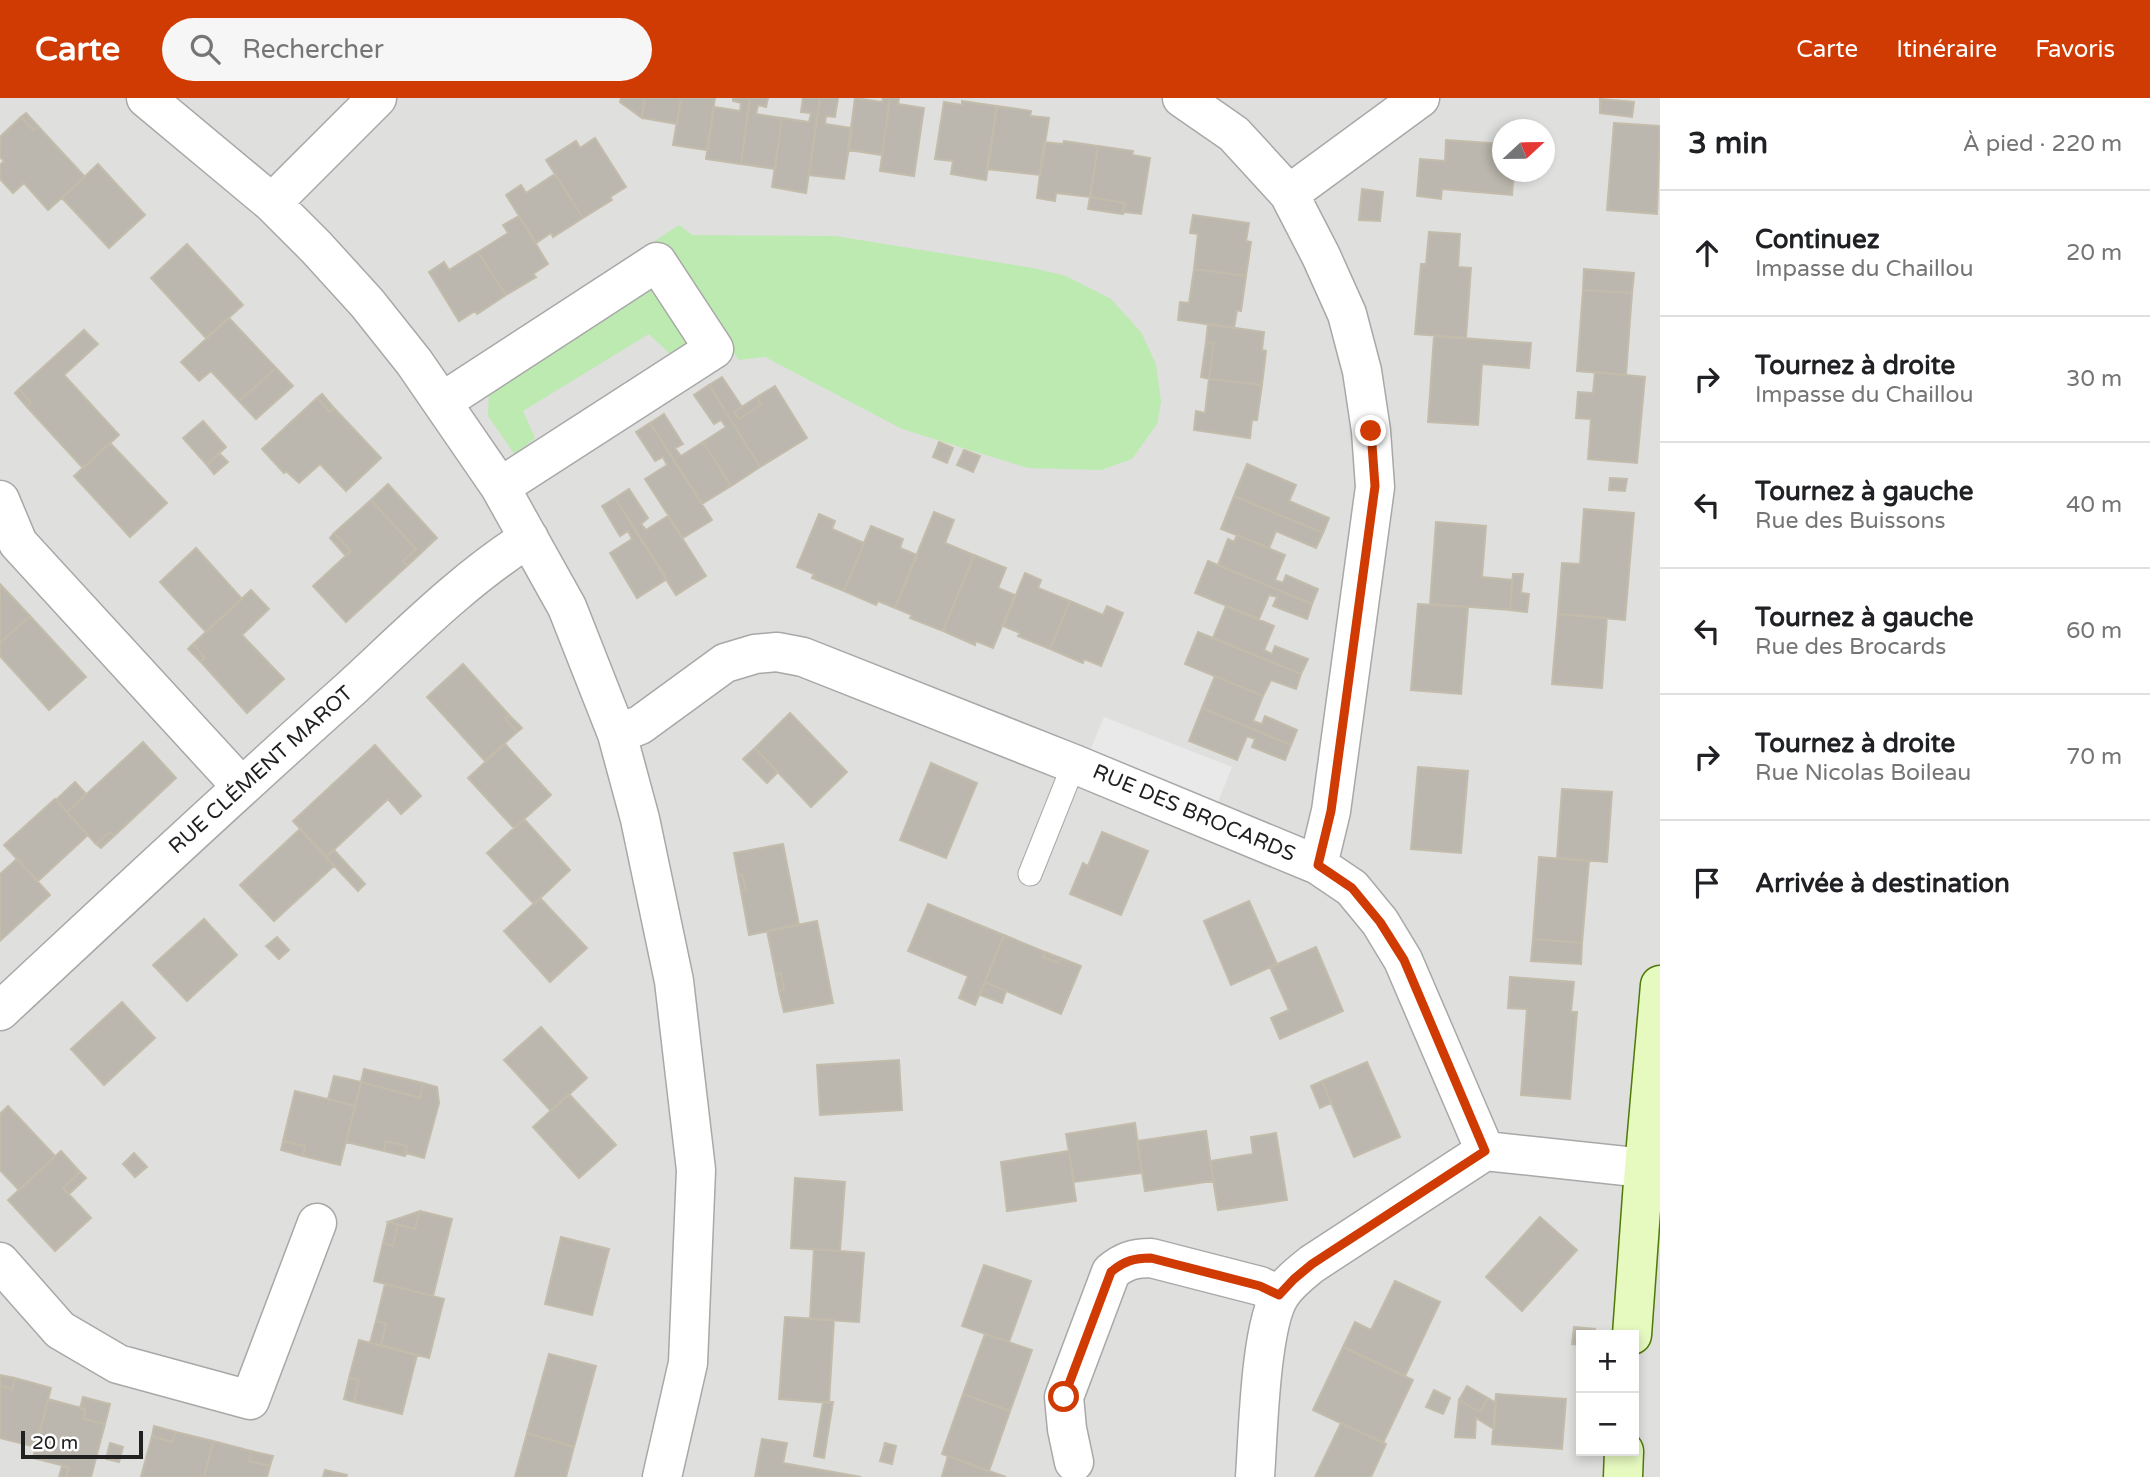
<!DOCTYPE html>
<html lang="fr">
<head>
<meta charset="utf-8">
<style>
	:root { --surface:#fff; --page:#f6f6f6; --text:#202124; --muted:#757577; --line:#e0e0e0; --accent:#d03a03 }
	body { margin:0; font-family:"Varela Round",sans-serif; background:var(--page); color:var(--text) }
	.controls { position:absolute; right:21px; bottom:21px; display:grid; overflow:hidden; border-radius:0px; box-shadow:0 4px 10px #0003 }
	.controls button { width:63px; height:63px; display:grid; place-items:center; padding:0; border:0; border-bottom:2px solid var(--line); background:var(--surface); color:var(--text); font:35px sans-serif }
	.compass { position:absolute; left:1492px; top:21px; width:63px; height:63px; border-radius:50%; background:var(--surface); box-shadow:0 4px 10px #0003; rotate:68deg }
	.scale { position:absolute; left:21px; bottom:18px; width:122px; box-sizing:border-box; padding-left:7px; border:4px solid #212121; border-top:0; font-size:19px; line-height:24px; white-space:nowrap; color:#212121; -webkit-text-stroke:5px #fff; paint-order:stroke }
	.stop { position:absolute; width:21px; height:21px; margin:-16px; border:5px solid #d03a03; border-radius:50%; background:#fff }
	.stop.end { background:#d03a03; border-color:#fff; box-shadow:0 2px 7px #0008 }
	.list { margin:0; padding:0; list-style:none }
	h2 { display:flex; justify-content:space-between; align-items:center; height:91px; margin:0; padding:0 28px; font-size:30px }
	h2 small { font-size:23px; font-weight:400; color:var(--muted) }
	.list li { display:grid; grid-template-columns:46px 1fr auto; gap:21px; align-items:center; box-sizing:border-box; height:126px; padding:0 28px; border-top:2px solid var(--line) }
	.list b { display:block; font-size:26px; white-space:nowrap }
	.list p { margin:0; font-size:23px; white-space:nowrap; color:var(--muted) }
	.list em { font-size:23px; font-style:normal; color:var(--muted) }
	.icon { flex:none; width:38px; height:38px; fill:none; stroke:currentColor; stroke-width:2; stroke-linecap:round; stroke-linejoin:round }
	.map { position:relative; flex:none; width:1660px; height:1379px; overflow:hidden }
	header { display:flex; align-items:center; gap:42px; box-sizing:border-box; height:98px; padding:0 35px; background:var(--accent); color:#fff }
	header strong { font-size:33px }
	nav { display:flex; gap:38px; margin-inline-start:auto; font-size:24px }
	.search { width:490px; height:63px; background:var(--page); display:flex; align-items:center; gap:18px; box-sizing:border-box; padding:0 24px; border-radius:38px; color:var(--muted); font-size:26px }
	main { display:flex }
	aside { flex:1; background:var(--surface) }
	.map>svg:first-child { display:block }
	.residential { fill:#dfdfde; fill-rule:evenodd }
	.grass { fill:#bdeab0 }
	.parking { fill:#e9e9e9 }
	.building { fill:#bbb7ae; stroke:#c3bcab; stroke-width:2 }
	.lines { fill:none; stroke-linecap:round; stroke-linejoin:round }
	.lane-casing { stroke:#a8a8a8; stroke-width:25 }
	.street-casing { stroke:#a8a8a8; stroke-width:41 }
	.secondary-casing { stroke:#4e7a07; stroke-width:41 }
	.lane { stroke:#fff; stroke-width:23 }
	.street { stroke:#fff; stroke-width:38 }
	.secondary { stroke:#e6f9bf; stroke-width:38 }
	.route { stroke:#d03a03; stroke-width:9 }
	.labels { text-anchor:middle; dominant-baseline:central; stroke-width:5; stroke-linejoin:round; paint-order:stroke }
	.street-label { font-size:21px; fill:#212121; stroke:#fff }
</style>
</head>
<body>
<header>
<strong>Carte</strong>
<div class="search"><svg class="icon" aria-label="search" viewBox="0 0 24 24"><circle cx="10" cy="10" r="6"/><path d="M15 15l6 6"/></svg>Rechercher</div>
<nav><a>Carte</a><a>Itinéraire</a><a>Favoris</a></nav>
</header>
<main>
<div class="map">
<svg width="1660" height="1379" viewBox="0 0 1660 1379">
	<rect width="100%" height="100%" fill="#f1f1e8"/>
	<!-- residential -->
	<path class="residential" d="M0,0H1660V1379H0ZM1503,32H1545V74H1503ZM1581,1237H1634V1353H1581Z"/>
	<!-- grass -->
	<path class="grass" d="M679,127L692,137L835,138L1033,170L1066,178L1111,201L1141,234L1156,266L1161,304L1157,326L1132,361L1101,372L1028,370L902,331L765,259L739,262L653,144Z
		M645,187L658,191L695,243L673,259L649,236L523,313L535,340L515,357L488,318L489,293Z"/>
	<!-- parking -->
	<path class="parking" d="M1104,619L1232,669L1211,722L1083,669Z"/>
	<!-- building -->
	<path class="building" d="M621,0H645L642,20L620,4Z
		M645,0H681L677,26L642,20Z
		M681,0H715L707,52L673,47Z
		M733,0H750L741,66L706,61L714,9L740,13L741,5L733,3Z
		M750,0H768L766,9L758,7L756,16L782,20L775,71L741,66Z
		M803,0H820L806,95L772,89L782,20L809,24L811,15L801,14Z
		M820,0H838L835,19L826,18L825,26L852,30L844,81L809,77Z
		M855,0L882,4L883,0H890L882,57L848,52Z
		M890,0H899L898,6L924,10L914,78L880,73Z
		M1600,1L1634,4L1632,19L1600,15Z
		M962,3L997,8L986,82L951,76L953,63L935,61L944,4L962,7Z
		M997,8L1031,13L1030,18L1049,20L1040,77L987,71Z
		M26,15L38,28L33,32L21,19Z
		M21,19L33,32L38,28L85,79L48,112L24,85L13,95L0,81V67L4,63L0,59V39Z
		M1614,25L1660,28L1657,116L1607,112Z
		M595,40L626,89L610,99L612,102L583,120L546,62L576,43L580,50Z
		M1446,42L1503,46V74H1514L1512,97L1442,91L1441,101L1417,98L1420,61L1445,63Z
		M1064,43L1098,48L1090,99L1056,95L1055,103L1037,100L1044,44L1063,46Z
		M1098,48L1133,53L1132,57L1150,60L1141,116L1123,114L1125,105L1090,99Z
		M98,66L145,117L109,150L62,100Z
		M555,76L583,120L553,139L551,135L536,145L506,97L521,87L526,95Z
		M1362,91L1383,94L1380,123L1359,122Z
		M1090,99L1125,105L1123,116L1088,111Z
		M1193,117L1249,125L1246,143L1251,144L1246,178L1194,171L1198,136L1190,135Z
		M519,118L548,166L533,176L536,179L506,197L478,154L508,135L503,127Z
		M1429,134L1460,136L1458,169L1471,170L1466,240L1415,236L1421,166H1426Z
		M187,146L243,207L206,240L151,180Z
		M478,154L506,197L477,216L475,213L459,223L429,174L444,164L449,172Z
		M1194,171L1246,178L1241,213L1237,212L1234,230L1178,222L1180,204L1189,205Z
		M1584,171L1634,175L1632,195L1583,192Z
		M1583,192L1632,195L1626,277L1577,273Z
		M229,220L276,270L239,303L211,273L199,283L181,264Z
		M1208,226L1264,234L1262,252L1266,253L1262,287L1209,281L1214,245L1206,244Z
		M84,232L98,246L64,277L119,337L83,370L27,309L31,305L19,291Z
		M1434,238L1531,245L1529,270L1482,266L1478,327L1428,324Z
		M1206,244L1214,245L1209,281L1201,279Z
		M276,270L293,288L256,321L239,303Z
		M1595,274L1645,279L1637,365L1588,361L1591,321L1576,320L1578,294L1593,295Z
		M722,279L742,309L734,314L739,321L761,307L757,299L775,288L807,340L760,369L709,287Z
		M1209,281L1262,287L1257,322H1252L1250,340L1194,332L1196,313L1205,315Z
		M709,287L760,369L731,388L703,344L726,329L721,322L714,326L694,297Z
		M19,291L31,305L27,309L15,295Z
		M322,296L334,310L330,314L317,300Z
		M757,299L761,307L739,321L734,314Z
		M317,300L330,314L334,310L381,360L346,393L320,366L299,385L286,373L284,375L262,351Z
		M664,316L683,346L675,350L681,358L703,344L731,388L702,406L650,325Z
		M203,323L226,349L207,367L183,340Z
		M650,325L712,422L683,440L645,381L667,367L663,359L655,363L636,334Z
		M939,344L953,350L947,365L933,359Z
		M110,345L167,405L130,439L74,378Z
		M964,352L980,358L973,374L957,367Z
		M219,355L228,364L214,376L207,367Z
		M1247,366L1296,387L1289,403L1329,420L1323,435L1234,398Z
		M1610,380L1627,381L1625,393L1609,392Z
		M388,386L437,440L407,468L403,463L416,451L371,402Z
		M629,391L648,420L641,426L646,432L668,418L706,478L676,497L615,400Z
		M1234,398L1323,435L1316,450L1276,433L1269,450L1221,431Z
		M615,400L667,481L637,500L610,455L632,441L628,433L620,438L602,408Z
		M371,402L416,451L403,463L407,468L346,524L313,488L351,453L334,435Z
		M1584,411L1634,415L1625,522L1558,516L1562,465L1580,466Z
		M934,414L954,422L945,445L974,457L943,533L910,520L912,517L895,510Z
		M819,416L835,423L832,431L864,445L844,493L812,480L814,476L797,469Z
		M1436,424L1486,428L1482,479L1512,482L1510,512L1430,506Z
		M871,428L903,441L900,450L917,457L895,510L878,503L876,507L844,493Z
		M334,435L351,453L346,458L330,440Z
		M1237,437L1285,457L1275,482L1283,485L1286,477L1318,491L1312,506L1218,467L1228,441L1234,444Z
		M196,450L242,501L206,534L160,484Z
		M974,457L1006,470L998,490L1015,497L993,550L976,543L975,547L943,533Z
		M1208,463L1312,506L1307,521L1273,508L1277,499L1269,497L1259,521L1195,495Z
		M1025,475L1041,482L1038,490L1070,503L1050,551L1018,538L1020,535L1003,528Z
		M1513,476H1523L1521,495L1529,496L1527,514L1510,512Z
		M0,486L30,518L0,545Z
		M251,492L269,511L242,537L284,581L247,615L201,564L205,560L193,546Z
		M1070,503L1103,517L1107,508L1123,515L1101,568L1084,561L1083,565L1050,551Z
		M1418,506L1468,509L1461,596L1411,592Z
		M1226,508L1274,528L1264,552L1272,556L1275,548L1308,561L1301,576L1213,540Z
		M1558,516L1607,520L1602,590L1552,586Z
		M30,518L86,579L49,612L0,558V545Z
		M1198,534L1301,576L1296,591L1271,582L1263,598L1185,566Z
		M193,546L205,560L201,564L188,551Z
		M463,566L509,617L505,620L517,634L485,663L427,599Z
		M1215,578L1263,598L1253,623L1262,626L1265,618L1297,632L1291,647L1202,610Z
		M1202,610L1291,647L1285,662L1252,649L1255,641L1247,638L1237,662L1189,643Z
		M790,615L847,674L811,709L755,650Z
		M509,617L522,630L517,634L505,620Z
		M143,644L176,680L114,738L110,734L96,746L67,714Z
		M505,646L551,697L514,730L468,680Z
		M375,647L421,698L401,716L388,701L326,759L293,723Z
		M755,650L778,674L767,685L743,661Z
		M931,665L977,685L946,760L900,742Z
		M1418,669L1468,673L1461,755L1411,751Z
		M75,684L86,696L67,714L56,702Z
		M1562,691L1612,694L1607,764L1557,760Z
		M55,701L88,737L38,783L4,747Z
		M524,721L570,772L534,806L487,755Z
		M300,731L334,768L274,823L240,787Z
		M110,734L114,738L101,750L96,746Z
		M1102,734L1148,753L1121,817L1070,796L1083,765L1088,768Z
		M783,746L799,827L749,837L741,793L746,792L742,776L738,777L734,755Z
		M334,752L365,786L358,793L326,759Z
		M1539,759L1589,763L1582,845L1533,841Z
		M17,761L50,797L0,843V776Z
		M742,776L746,792L741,793L738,777Z
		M540,800L587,850L550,884L504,833Z
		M1249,803L1277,866L1231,887L1204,823Z
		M928,806L1004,837L975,907L959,900L968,878L908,853Z
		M204,821L237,857L187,903L153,867Z
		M817,823L833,905L784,914L779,893L784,892L781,875L776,877L767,833Z
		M1004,837L1045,854L1043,859L1058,865L1061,860L1081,868L1061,916L985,884Z
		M277,839L289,852L279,861L266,848Z
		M1533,841L1582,845L1581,866L1531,863Z
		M1316,849L1343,913L1280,941L1271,920L1289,912L1270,869Z
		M1045,854L1061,860L1058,865L1043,859Z
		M781,875L784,892L779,893L776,877Z
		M1510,879L1574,884L1571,914H1577L1570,1001L1521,997L1527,911L1508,910Z
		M985,884L1006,893L1002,905L980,897Z
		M122,904L155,940L104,987L71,951Z
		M541,929L587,980L551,1013L504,962Z
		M899,962L902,1012L820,1017L817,967Z
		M1367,964L1400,1039L1354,1059L1322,983Z
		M364,971L423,985L420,1000L361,984Z
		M334,978L361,984L355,1008L328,1001Z
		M1322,983L1331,1005L1320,1010L1311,988Z
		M361,984L420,1000L423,985L437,989L439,1005L424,1060L406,1055L407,1048L386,1043L384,1053L346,1044Z
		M295,993L355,1008L340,1067L303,1058L305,1048L283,1043Z
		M569,996L616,1047L579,1080L533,1029Z
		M8,1008L55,1058L19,1092L0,1072V1016Z
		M1135,1025L1142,1075L1074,1084L1066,1036Z
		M1206,1033L1213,1083L1145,1093L1137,1043Z
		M1276,1035L1287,1102L1218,1112L1210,1063L1253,1056L1251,1039Z
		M283,1043L305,1048L303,1058L281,1052Z
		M386,1043L407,1048L405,1058L384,1053Z
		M61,1053L80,1074L63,1090L91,1120L55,1153L8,1102Z
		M1069,1053L1076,1103L1007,1113L1001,1064Z
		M134,1055L147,1069L135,1079L123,1066Z
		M80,1074L86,1080L69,1096L63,1090Z
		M795,1080L845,1084L840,1153L791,1150Z
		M420,1113L415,1131L388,1124L403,1119Z
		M420,1113L452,1121L433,1198L374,1183L383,1145L393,1148L398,1127L415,1131Z
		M1540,1119L1577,1152L1522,1213L1486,1179Z
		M388,1124L398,1127L393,1148L383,1145Z
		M561,1139L609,1151L592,1217L545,1206Z
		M814,1151L864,1155L859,1224L810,1221Z
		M984,1167L1031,1183L1009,1244L962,1228Z
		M1395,1183L1440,1204L1405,1278L1343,1249L1355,1224L1371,1232Z
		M385,1186L444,1201L429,1260L381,1247L386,1226L376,1223Z
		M785,1219L834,1222L829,1305L779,1301Z
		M376,1223L386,1226L381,1247L370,1245Z
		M1574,1229L1595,1231V1237H1581V1247L1572,1246Z
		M985,1236L1032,1252L1010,1313L963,1296Z
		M359,1242L417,1257L402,1316L354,1304L359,1282L349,1280Z
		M1343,1249L1413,1282L1383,1345L1313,1312Z
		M549,1256L596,1268L574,1349L527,1335Z
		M0,1277L15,1280L12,1291L0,1288Z
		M15,1280L51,1290L36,1349L0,1340V1288L12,1291Z
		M349,1280L359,1282L354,1304L344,1301Z
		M1467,1288L1488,1300L1480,1314L1459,1302Z
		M1434,1292L1450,1300L1443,1316L1426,1309Z
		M963,1296L1010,1313L989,1373L942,1356Z
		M1496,1296L1566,1301L1562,1351L1492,1346Z
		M83,1299L110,1306L105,1326L84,1321L85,1311L80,1310Z
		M1488,1300L1496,1305L1494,1331L1476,1320L1475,1340L1455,1339L1459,1302L1480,1314Z
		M48,1301L85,1311L84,1321L105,1326L91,1379H66L69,1369L33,1360Z
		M823,1304H833L824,1360L814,1358Z
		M1341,1325L1386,1346L1371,1379H1315Z
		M154,1328L176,1334L172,1344L152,1338Z
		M176,1334L213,1343L204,1379H141L152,1338L172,1344Z
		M527,1335L574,1349L566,1379H515Z
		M762,1341L787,1345L783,1365L861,1379H755Z
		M213,1343L251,1353L249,1363L270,1368L267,1379H204Z
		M110,1345L123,1349L119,1364L106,1361Z
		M885,1345L896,1348L892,1366L880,1363Z
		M251,1353L273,1358L270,1368L249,1363Z
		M948,1358L989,1373L1006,1379H945L942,1378Z
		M62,1368L69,1369L66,1379H59Z
		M325,1372L347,1377L346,1379H323Z"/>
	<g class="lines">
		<defs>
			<path id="lane" d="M1030,776L1074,666"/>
			<path id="street" d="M146,0L272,105L316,149L367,205L414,264L500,389L567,509L617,636L640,721L674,883L696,1072L688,1265L662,1379
				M1182,0L1234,36L1289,96L1321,158L1347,216L1362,273L1371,333L1375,389L1331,713L1318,767
				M1289,96L1420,0
				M272,105L377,0
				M442,304L657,164L714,251L500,389
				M0,402L18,445L241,688
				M617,636L640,627L725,565L755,556L777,554L803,559L1074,666L1318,767L1352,790L1380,824L1403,862L1485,1053L1644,1070
				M0,913C115,806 230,698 347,594C405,541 462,482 529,440
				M0,1164L60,1232L118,1266L250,1302L317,1125
				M1074,1364L1067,1331L1064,1299L1111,1174C1124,1163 1134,1160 1151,1160L1260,1188L1279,1197
				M1255,1379C1258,1338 1260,1227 1281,1196C1289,1184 1301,1175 1312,1166L1485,1053"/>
			<path id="secondary" d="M1632,1237L1644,1070L1660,887
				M1623,1379L1624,1353"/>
		</defs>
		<!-- lane casing -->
		<use href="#lane" class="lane-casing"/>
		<!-- street casing -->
		<use href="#street" class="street-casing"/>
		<!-- secondary casing -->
		<use href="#secondary" class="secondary-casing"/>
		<!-- lane -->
		<use href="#lane" class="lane"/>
		<!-- street -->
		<use href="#street" class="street"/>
		<!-- secondary -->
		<use href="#secondary" class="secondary"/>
	</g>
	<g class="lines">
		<!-- route -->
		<path class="route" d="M1064,1299L1111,1174C1124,1163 1134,1160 1151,1160L1260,1188L1279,1197L1294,1181L1312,1166L1485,1053L1404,862L1380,824L1352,790L1318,767L1331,713L1375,388L1371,333"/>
	</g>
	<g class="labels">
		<!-- street labels -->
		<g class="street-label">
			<text transform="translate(261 672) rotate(-42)">RUE CLÉMENT MAROT</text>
			<text transform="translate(1194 715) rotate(23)">RUE DES BROCARDS</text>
		</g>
	</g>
</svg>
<div class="controls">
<button>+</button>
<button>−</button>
</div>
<svg class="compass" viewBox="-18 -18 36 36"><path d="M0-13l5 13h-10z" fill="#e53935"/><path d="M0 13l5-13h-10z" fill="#757577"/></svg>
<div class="scale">20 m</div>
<div class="stop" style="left:1064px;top:1299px"></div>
<div class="stop end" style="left:1371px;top:333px"></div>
</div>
<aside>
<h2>3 min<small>À pied · 220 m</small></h2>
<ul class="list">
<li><svg class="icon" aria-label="ahead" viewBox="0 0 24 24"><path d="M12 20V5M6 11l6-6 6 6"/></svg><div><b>Continuez</b><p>Impasse du Chaillou</p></div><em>20 m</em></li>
<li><svg class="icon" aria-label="right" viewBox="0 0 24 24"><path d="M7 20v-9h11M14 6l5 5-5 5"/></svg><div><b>Tournez à droite</b><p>Impasse du Chaillou</p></div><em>30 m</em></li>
<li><svg class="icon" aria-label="left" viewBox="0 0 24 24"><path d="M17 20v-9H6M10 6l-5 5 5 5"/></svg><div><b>Tournez à gauche</b><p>Rue des Buissons</p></div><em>40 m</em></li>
<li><svg class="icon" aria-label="left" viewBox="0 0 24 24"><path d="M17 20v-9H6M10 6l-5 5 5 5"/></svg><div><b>Tournez à gauche</b><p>Rue des Brocards</p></div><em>60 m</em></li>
<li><svg class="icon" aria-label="right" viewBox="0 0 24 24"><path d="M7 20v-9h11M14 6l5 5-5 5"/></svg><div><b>Tournez à droite</b><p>Rue Nicolas Boileau</p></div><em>70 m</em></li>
<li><svg class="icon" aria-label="arrive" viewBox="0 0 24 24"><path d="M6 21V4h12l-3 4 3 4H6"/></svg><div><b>Arrivée à destination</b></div></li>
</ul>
</aside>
</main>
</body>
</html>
